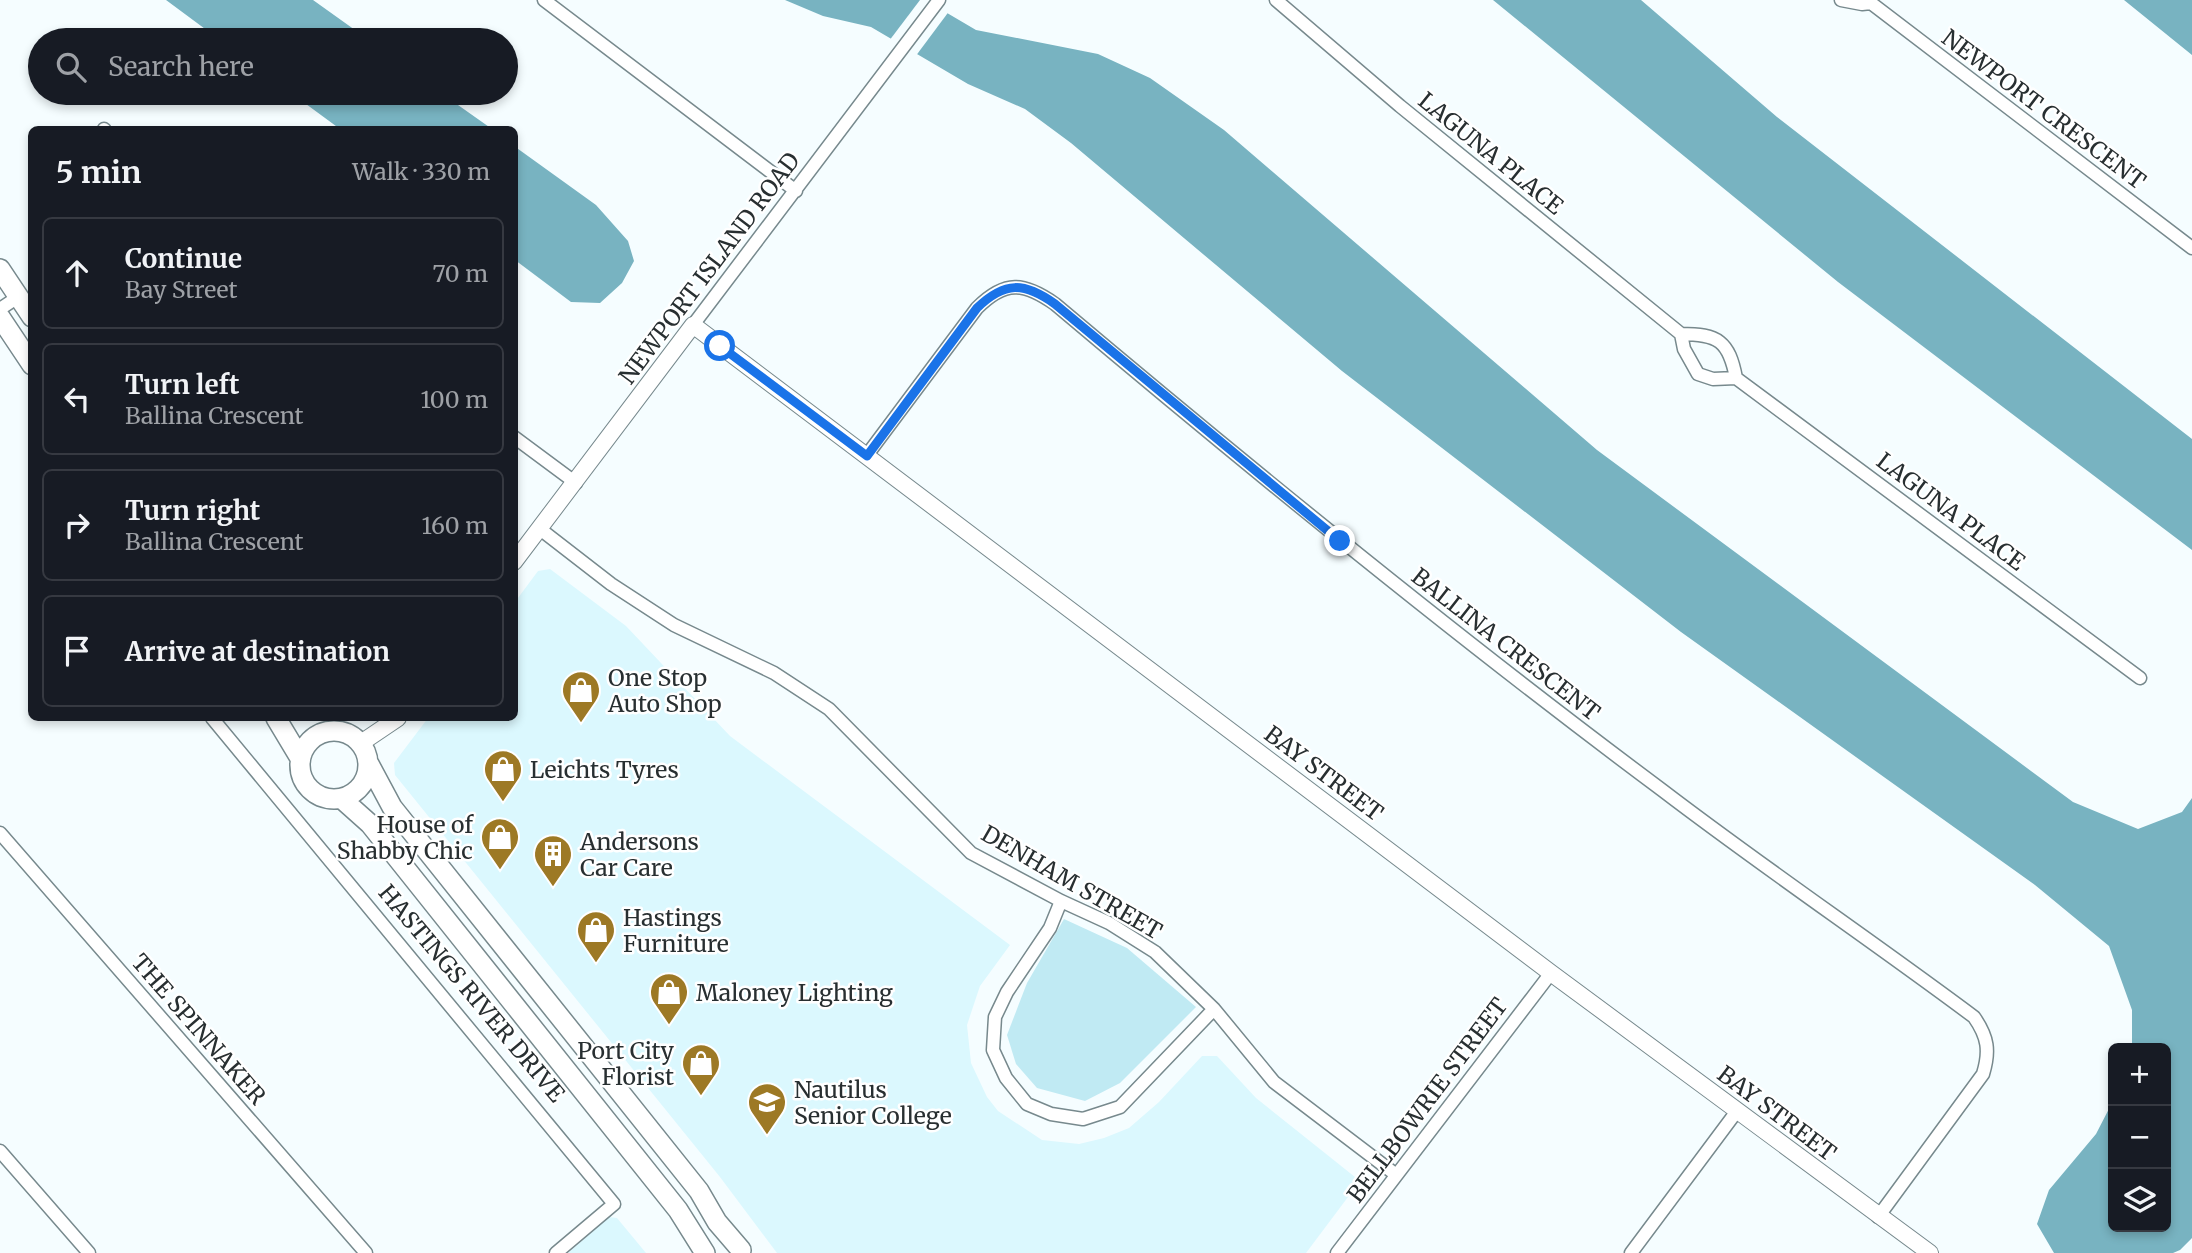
<!DOCTYPE html>
<html lang="en">
<head>
<meta charset="utf-8">
<style>
	:root { --surface:#171b24; --page:#242831; --text:#f1f3f6; --muted:#9ea1a6; --line:#363941 }
	body { margin:0; font-family:Merriweather,serif; background:var(--page); color:var(--text) }
	.controls { position:absolute; right:21px; bottom:21px; display:grid; overflow:hidden; border-radius:10px; box-shadow:0 4px 10px #0003 }
	.controls button { width:63px; height:63px; display:grid; place-items:center; padding:0; border:0; border-bottom:2px solid var(--line); background:var(--surface); color:var(--text); font:35px sans-serif }
	.stop { position:absolute; width:21px; height:21px; margin:-16px; border:5px solid #1a73e8; border-radius:50%; background:#fff }
	.stop.end { background:#1a73e8; border-color:#fff; box-shadow:0 2px 7px #0008 }
	.list { margin:0; padding:0; list-style:none }
	h2 { display:flex; justify-content:space-between; align-items:center; height:91px; margin:0; padding:0 28px; font-size:30px }
	h2 small { font-size:23px; font-weight:400; color:var(--muted) }
	.list li { display:grid; grid-template-columns:46px 1fr auto; gap:21px; align-items:center; box-sizing:border-box; height:112px; margin:0 14px 14px; padding:0 14px; border:2px solid var(--line); border-radius:10px }
	.list b { display:block; font-size:26px; white-space:nowrap }
	.list p { margin:0; font-size:23px; white-space:nowrap; color:var(--muted) }
	.list em { font-size:23px; font-style:normal; color:var(--muted) }
	.icon { flex:none; width:38px; height:38px; fill:none; stroke:currentColor; stroke-width:2; stroke-linecap:round; stroke-linejoin:round }
	.map { position:relative; flex:none; width:2192px; height:1253px; overflow:hidden }
	.search { position:absolute; background:var(--surface); box-shadow:0 4px 10px #0003; left:28px; top:28px; width:490px; height:77px; display:flex; align-items:center; gap:18px; box-sizing:border-box; padding:0 24px; border-radius:38px; color:var(--muted); font-size:26px }
	.panel { position:absolute; background:var(--surface); box-shadow:0 4px 10px #0003; left:28px; top:126px; width:490px; height:595px; border-radius:10px }
	.map>svg:first-child { display:block }
	.built { fill:#dbf8fe }
	.green { fill:#c0eaf3 }
	.water { fill:#78b3c1 }
	.pier { fill:#f5fdff }
	.lines { fill:none; stroke-linecap:round; stroke-linejoin:round }
	.minor-casing { stroke:#77898d; stroke-width:15 }
	.tertiary-casing { stroke:#77898d; stroke-width:18 }
	.secondary-casing { stroke:#77898d; stroke-width:22 }
	.minor { stroke:#fff; stroke-width:12 }
	.tertiary { stroke:#fff; stroke-width:16 }
	.secondary { stroke:#fff; stroke-width:19 }
	.route { stroke:#1a73e8; stroke-width:9 }
	.labels { text-anchor:middle; dominant-baseline:central; stroke-width:5; stroke-linejoin:round; paint-order:stroke }
	.street-label { font-size:23px; fill:#282f31; stroke:#fff }
	.poi-label { font-size:23px; fill:#282f31; stroke:#fff; text-anchor:start }
</style>
</head>
<body>
<div class="map">
<svg width="2192" height="1253" viewBox="0 0 2192 1253">
	<rect width="100%" height="100%" fill="#f5fdff"/>
	<!-- built -->
	<path class="built" d="M550,569L626,626L730,736L1010,945L980,986L967,1025L971,1063L987,1097L998,1111L1042,1140L1079,1144L1104,1138L1129,1128L1159,1102L1202,1056H1217L1256,1098L1360,1181L1306,1253H777L720,1177L395,775L394,763L428,718H514L515,602L538,571Z
		M609,1217L617,1218L646,1253H568Z"/>
	<!-- green -->
	<path class="green" d="M1064,919L1127,948L1196,1007L1120,1083L1085,1101L1037,1088L1016,1064L1007,1035L1027,983Z"/>
	<!-- water -->
	<path class="water" d="M166,0H313L369,40H220Z
		M785,0H925L976,30L1098,54L1150,78L1224,130L1597,450L2073,802L2138,829L2182,812L2192,798V1238L2180,1250L2173,1253H2054L2037,1224L2049,1190L2096,1134L2113,1101V1227H2166V1048H2132V1010L2109,946L2035,885L1681,632L1342,371L1071,143L1025,109L968,84L871,27L823,16Z
		M1493,0H1641L1777,117L2192,439V550L1838,282Z
		M2124,0H2192V55Z
		M291,93H441L492,129H340Z
		M514,146L596,205L628,241L634,261L622,283L600,303L571,302L515,260Z"/>
	<!-- pier -->
	<path class="pier" d="M920,0H932L950,10L915,57L889,41Z"/>
	<g class="lines">
		<defs>
			<path id="minor" d="M544,0L796,191
				M1276,0L1400,106L1681,334C1718,334 1729,341 1736,378L2140,678
				M1841,0L1862,4L1871,3L2192,248
				M104,129L105,130
				M0,309L18,297
				M693,325L939,0
				M1681,334L1684,349L1698,374L1713,379L1736,378
				M514,437L576,483
				M867,455L977,308C1005,280 1024,282 1055,304C1253,471 1454,635 1662,790C1764,868 1871,940 1974,1017C1988,1037 1990,1051 1983,1074L1878,1217
				M540,529L611,584L674,625L774,673L829,709L971,853L1061,901L1109,923L1155,952L1214,1009L1274,1082L1395,1174
				M212,718L614,1204L556,1253
				M0,833L366,1253
				M1061,901L1050,928L1007,992L995,1017L993,1050L1006,1078L1027,1104L1051,1114L1083,1119L1120,1107L1214,1009
				M0,1151L89,1253
				M1337,1253L1551,973
				M1631,1253L1737,1111"/>
			<path id="tertiary" d="M514,562L693,325L1551,973L1930,1253
				M361,743L398,718"/>
			<path id="secondary" d="M0,269L32,317
				M0,317L32,365
				M276,718L300,758
				M300 765a34 34 0 1 1 68 0a34 34 0 1 1-68 0Z
				M369,764L392,807L699,1191L717,1222L741,1250
				M342,799L370,824L678,1210L705,1253"/>
		</defs>
		<!-- minor casing -->
		<use href="#minor" class="minor-casing"/>
		<!-- tertiary casing -->
		<use href="#tertiary" class="tertiary-casing"/>
		<!-- secondary casing -->
		<use href="#secondary" class="secondary-casing"/>
		<!-- minor -->
		<use href="#minor" class="minor"/>
		<!-- tertiary -->
		<use href="#tertiary" class="tertiary"/>
		<!-- secondary -->
		<use href="#secondary" class="secondary"/>
	</g>
	<g class="lines">
		<!-- route -->
		<path class="route" d="M720,346L867,456L977,308C1005,281 1024,282 1055,304L1340,541"/>
	</g>
	<!-- icons -->
	<defs>
		<symbol id="shop-pin" viewBox="-11 -11 22 30"><path d="M0 17L-7.5 6A9.5 9.5 0 1 1 7.5 6Z" fill="#9d7925" stroke="#fff"/><path d="M-5-2.5h2.3a2.7 3.5 0 0 1 5.4 0H5L5.5 6h-11ZM-1.5-2.5h3a1.5 2.3 0 0 0-3 0Z" fill="#fff"/></symbol>
		<symbol id="building-pin" viewBox="-11 -11 22 30"><path d="M0 17L-7.5 6A9.5 9.5 0 1 1 7.5 6Z" fill="#9d7925" stroke="#fff"/><path d="M-4-6H4V6H1V3H-1V6H-4ZM-2.5-4.3h1.7v1.8h-1.7ZM.8-4.3h1.7v1.8H.8ZM-2.5-1h1.7V.8h-1.7ZM.8-1h1.7V.8H.8Z" fill="#fff"/></symbol>
		<symbol id="university-pin" viewBox="-11 -11 22 30"><path d="M0 17L-7.5 6A9.5 9.5 0 1 1 7.5 6Z" fill="#9d7925" stroke="#fff"/><path d="M0-5L7-2L0 1L-7-2ZM-4 1L0 2.5L4 1V4Q0 6-4 4Z" fill="#fff"/></symbol>
	</defs>
	<g fill-rule="evenodd">
		<use href="#shop-pin" x="559" y="668" width="44" height="60"/>
		<use href="#shop-pin" x="481" y="747" width="44" height="60"/>
		<use href="#shop-pin" x="478" y="815" width="44" height="60"/>
		<use href="#building-pin" x="531" y="832" width="44" height="60"/>
		<use href="#shop-pin" x="574" y="908" width="44" height="60"/>
		<use href="#shop-pin" x="647" y="970" width="44" height="60"/>
		<use href="#shop-pin" x="679" y="1041" width="44" height="60"/>
		<use href="#university-pin" x="745" y="1080" width="44" height="60"/>
	</g>
	<g class="labels">
		<!-- street labels -->
		<g class="street-label">
			<text transform="translate(2044 109) rotate(37)">NEWPORT CRESCENT</text>
			<text transform="translate(1491 153) rotate(39)">LAGUNA PLACE</text>
			<text transform="translate(709 268) rotate(-53)">NEWPORT ISLAND ROAD</text>
			<text transform="translate(1951 511) rotate(37)">LAGUNA PLACE</text>
			<text transform="translate(1506 644) rotate(38)">BALLINA CRESCENT</text>
			<text transform="translate(1324 773) rotate(37)">BAY STREET</text>
			<text transform="translate(1072 882) rotate(30)">DENHAM STREET</text>
			<text transform="translate(472 993) rotate(50)">HASTINGS RIVER DRIVE</text>
			<text transform="translate(199 1029) rotate(49)">THE SPINNAKER</text>
			<text transform="translate(1427 1100) rotate(-53)">BELLBOWRIE STREET</text>
			<text transform="translate(1777 1113) rotate(37)">BAY STREET</text>
		</g>
		<!-- poi labels -->
		<g class="poi-label">
			<text x="608" y="677">One Stop<tspan x="608" dy="26">Auto Shop</tspan></text>
			<text x="530" y="769">Leichts Tyres</text>
			<text x="473" y="824" text-anchor="end">House of<tspan x="473" dy="26">Shabby Chic</tspan></text>
			<text x="580" y="841">Andersons<tspan x="580" dy="26">Car Care</tspan></text>
			<text x="623" y="917">Hastings<tspan x="623" dy="26">Furniture</tspan></text>
			<text x="696" y="992">Maloney Lighting</text>
			<text x="674" y="1050" text-anchor="end">Port City<tspan x="674" dy="26">Florist</tspan></text>
			<text x="794" y="1089">Nautilus<tspan x="794" dy="26">Senior College</tspan></text>
		</g>
	</g>
</svg>
<div class="controls">
<button>+</button>
<button>−</button>
<button><svg class="icon" aria-label="layers" viewBox="0 0 24 24"><path d="M12 4l9 5-9 5-9-5zM3 14l9 5 9-5"/></svg></button>
</div>
<div class="stop" style="left:720px;top:346px"></div>
<div class="stop end" style="left:1340px;top:541px"></div>
<div class="search"><svg class="icon" aria-label="search" viewBox="0 0 24 24"><circle cx="10" cy="10" r="6"/><path d="M15 15l6 6"/></svg>Search here</div>
<section class="panel">
<h2>5 min<small>Walk · 330 m</small></h2>
<ul class="list">
<li><svg class="icon" aria-label="ahead" viewBox="0 0 24 24"><path d="M12 20V5M6 11l6-6 6 6"/></svg><div><b>Continue</b><p>Bay Street</p></div><em>70 m</em></li>
<li><svg class="icon" aria-label="left" viewBox="0 0 24 24"><path d="M17 20v-9H6M10 6l-5 5 5 5"/></svg><div><b>Turn left</b><p>Ballina Crescent</p></div><em>100 m</em></li>
<li><svg class="icon" aria-label="right" viewBox="0 0 24 24"><path d="M7 20v-9h11M14 6l5 5-5 5"/></svg><div><b>Turn right</b><p>Ballina Crescent</p></div><em>160 m</em></li>
<li><svg class="icon" aria-label="arrive" viewBox="0 0 24 24"><path d="M6 21V4h12l-3 4 3 4H6"/></svg><div><b>Arrive at destination</b></div></li>
</ul>
</section>
</div>
</body>
</html>
